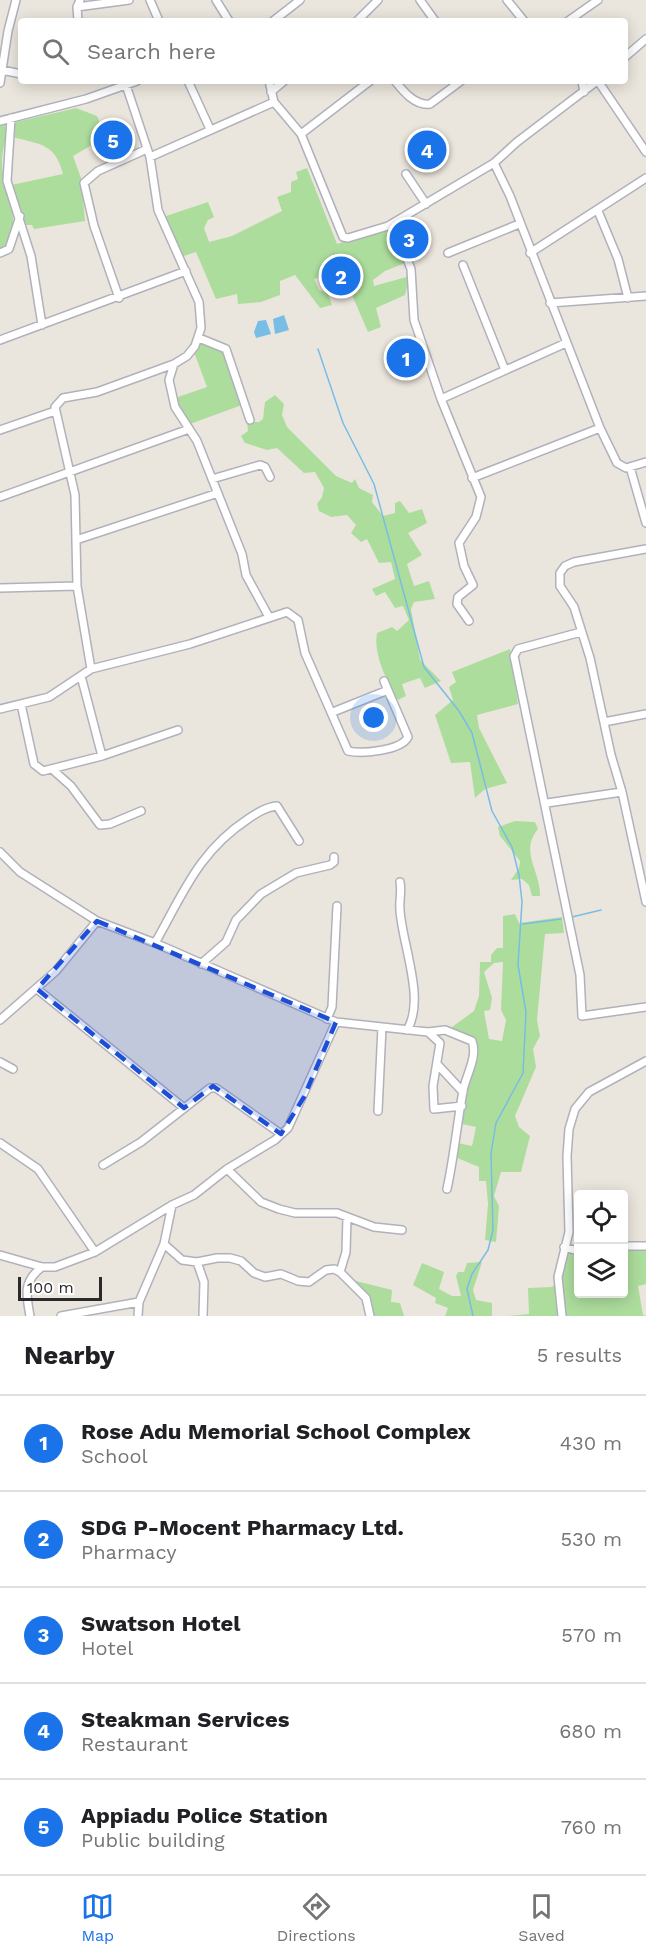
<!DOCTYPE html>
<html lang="en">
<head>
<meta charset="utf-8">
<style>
	:root { --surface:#fff; --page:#f6f6f6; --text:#202124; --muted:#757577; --line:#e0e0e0; --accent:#1a73e8 }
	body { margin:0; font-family:"Work Sans",sans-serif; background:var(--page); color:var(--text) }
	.controls { position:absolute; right:18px; bottom:18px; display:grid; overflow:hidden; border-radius:6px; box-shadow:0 3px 15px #0003 }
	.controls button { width:54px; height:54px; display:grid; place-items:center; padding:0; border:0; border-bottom:2px solid var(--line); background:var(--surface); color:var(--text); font:30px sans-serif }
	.scale { position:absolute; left:18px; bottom:15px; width:84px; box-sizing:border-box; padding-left:6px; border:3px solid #2a2a2a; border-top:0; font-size:16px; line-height:21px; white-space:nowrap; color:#2a2a2a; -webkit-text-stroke:4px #fff; paint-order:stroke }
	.you { position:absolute; left:374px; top:718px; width:21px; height:21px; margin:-15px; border:4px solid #fff; border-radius:50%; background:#1a73e8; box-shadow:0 0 0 9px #1a73e833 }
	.badge { display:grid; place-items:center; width:39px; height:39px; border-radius:50%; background:var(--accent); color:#fff; font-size:20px; font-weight:700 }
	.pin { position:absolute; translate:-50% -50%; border:3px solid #fff; box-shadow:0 2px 6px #0006 }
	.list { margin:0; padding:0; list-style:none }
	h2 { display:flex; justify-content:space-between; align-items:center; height:78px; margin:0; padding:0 24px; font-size:26px }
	h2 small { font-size:20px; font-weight:400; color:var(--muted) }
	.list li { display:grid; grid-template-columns:39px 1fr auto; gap:18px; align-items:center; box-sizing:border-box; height:96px; padding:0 24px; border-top:2px solid var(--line) }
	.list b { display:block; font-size:22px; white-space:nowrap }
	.list p { margin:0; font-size:20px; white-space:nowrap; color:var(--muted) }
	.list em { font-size:20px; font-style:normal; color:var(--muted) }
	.icon { flex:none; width:33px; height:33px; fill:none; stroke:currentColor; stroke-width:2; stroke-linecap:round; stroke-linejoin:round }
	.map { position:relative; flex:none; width:646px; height:1316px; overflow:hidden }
	.search { position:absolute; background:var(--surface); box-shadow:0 3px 15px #0003; left:18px; right:18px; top:18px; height:66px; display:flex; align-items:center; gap:15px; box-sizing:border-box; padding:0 21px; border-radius:6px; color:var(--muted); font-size:22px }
	.sheet { height:558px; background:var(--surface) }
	nav { display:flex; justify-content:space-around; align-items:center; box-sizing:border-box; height:84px; border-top:2px solid var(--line); background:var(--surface); font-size:16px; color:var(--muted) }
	nav a { display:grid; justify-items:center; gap:3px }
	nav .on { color:var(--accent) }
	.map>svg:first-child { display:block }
	.green { fill:#addd9d; fill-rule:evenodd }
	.water { fill:#77bde5 }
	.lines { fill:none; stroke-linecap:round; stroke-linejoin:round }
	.stream { stroke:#77bde5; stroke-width:1.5 }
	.minor-casing { stroke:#b0b1bc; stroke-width:10 }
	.minor { stroke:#fff; stroke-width:7 }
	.marked { fill:#1d4ed8; fill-opacity:0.2; stroke:#1d4ed8; stroke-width:4.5; stroke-dasharray:12 8; stroke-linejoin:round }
</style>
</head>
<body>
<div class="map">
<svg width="646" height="1316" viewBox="0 0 646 1316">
	<rect width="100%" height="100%" fill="#ebe6dd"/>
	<!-- green -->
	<path class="green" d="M76,108L97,116L101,126L97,142L73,156L81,178L85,221L34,229L32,225H26L11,185L63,174C55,143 41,145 13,137L12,123Z
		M5,124C8,138 2,148 2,162C2,193 25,218 5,248L0,249V125Z
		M307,168L337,244L392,225L397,232L405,263L385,271L373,280L374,286L410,276L405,295L376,308L381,327L368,332L352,295L354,292L348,276L352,272L348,258L339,263L336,272L314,279L319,290L328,293L332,305L320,308L295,275L280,281V295L261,302L238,304L237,294L216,299L196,252L181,257L163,217L208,202L214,217L208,220L204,228L209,242L232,236L282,211L277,197L291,192V182L298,179L296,172Z
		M202,341L223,349L242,405L190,424L175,398L207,387L194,352Z
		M275,395L284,404L282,415L287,427L336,476L352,483L355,479L359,488L373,495L372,502L383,516L395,513V503L400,501L409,513L422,509L427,523L408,533L422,555L407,564L414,586L429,581L435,599L414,602L411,609L420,660L441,681L425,688L420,678L402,684L406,696L398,700C387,682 373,654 377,633L392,627L397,631L409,620L403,606L395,608L385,592L376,596L372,589L395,579L391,562L379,563L367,539L361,542L351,533L356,525L347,515L331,517L319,511L317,504L322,497L324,488L315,472L304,473L277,448L267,450L245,443L241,436L248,431L247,422H259L263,419L265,402Z
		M510,649L518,704L477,715L479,728L507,783L485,789L475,798L470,762L451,763L435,715L453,700L449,687L456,682L452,672Z
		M515,821L535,822L538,829C519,852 541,871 540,896H532L529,885L522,879L511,880L519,868L520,861L500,836L498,827Z
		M515,914L519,923L562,917L564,933L545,934L537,1020L540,1036L533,1049L536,1067L515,1116L519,1127L530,1136L521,1172H501L494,1196L499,1206L496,1242L485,1240L488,1204L486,1181H479V1167L455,1157L458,1143L472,1146L476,1127L462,1124L475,1043L473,1037L448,1030L474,1011L479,996L480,962H491V955L497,948H503V916ZM503,962L501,1010L506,1020L502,1041L489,1039L484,1011L490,1010L492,998L484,972L494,963Z
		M646,1249V1284L638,1286L643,1315L646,1316H508L529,1314L528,1288L552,1287L560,1279L565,1251H578V1294H624V1250Z
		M482,1262L473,1290L476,1300L492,1303V1316H445L448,1308L435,1303L436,1298L413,1285L422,1263L444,1272L439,1289L452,1296H461L456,1276L458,1272H464L467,1263Z
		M352,1280L392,1290L391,1302L400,1303L404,1316H373L370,1301Z"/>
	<!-- water -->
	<path class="water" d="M284,315L289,330L275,334L273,319Z
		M266,320L271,334L256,338L254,332L258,321Z"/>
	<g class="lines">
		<!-- stream -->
		<path class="stream" d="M318,349L343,423L374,484L424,667L459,711L472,733L492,811L512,847L519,875L522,902L518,965L526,1012L523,1073L496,1123L491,1153L493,1230L488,1250L472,1274L467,1289L473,1316
			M572,917L601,910
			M523,924L561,919"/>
		<defs>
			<path id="minor" d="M150,0L159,21
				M216,0L229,21
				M420,0L435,21
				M507,0L524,21
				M77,7L129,0
				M78,21L77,7L80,0
				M273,21L300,0
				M357,21L378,0
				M568,21L598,0
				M625,57L646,39
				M2,70L21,74
				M188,81L210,129
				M269,81L274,102L301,134L343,237L348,238L388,226L494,163
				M395,81C403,91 415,106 430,104L461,81
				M582,81L584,92
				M597,81L517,142L494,163L510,196L600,428L617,463L626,468L646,462
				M598,81L646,152
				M0,83L8,31L16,0
				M271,92L284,81
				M11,118L7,181L31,256L42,325
				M0,121L86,99L137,81
				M301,134L370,81
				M150,157L274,102
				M406,174L426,204
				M598,211L618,259L628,298
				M393,223L411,269L414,320L441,399L481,497L476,517L459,543L464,566L473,585L458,597L457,604L469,621
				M0,253L9,249L20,216
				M448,253L519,224
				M530,253L646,178
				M463,265L505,370
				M119,298L94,226L84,183L98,171L147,149
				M550,303L646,296
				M199,338L226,349L250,420
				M0,340L186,271
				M174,364L169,380L175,407L197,441L242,554L246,575L269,617
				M441,399L566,343
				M0,430L55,411
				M630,467L646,523
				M472,478L600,428
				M212,479L260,465L265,467L270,477
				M0,497L189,429
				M76,540L218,493
				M646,549L574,562L565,566L560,573V586L574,607L590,658L611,755L622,792L547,803L545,806L580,975L582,1016L646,1007
				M0,588L77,586
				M91,669L190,644L287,612L298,620L305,653L348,751C361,754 401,751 408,737L384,681
				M81,676L102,756
				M21,704L34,764L43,771L102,756L178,730
				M0,709L49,697L91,669L77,586L75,495L55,407L63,398L97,392L174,364L187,356L195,346L201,328L199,302L158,210L150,157L126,85L120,81
				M333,712L388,690
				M604,722L646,714
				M53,770L71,786L100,825L110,824L141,811
				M622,792L646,902
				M545,806L514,656L518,649L581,632
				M0,852L20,872L97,921L155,943L336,1022L428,1032L445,1030L472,1041C478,1057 466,1075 463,1091C457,1124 454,1157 447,1189
				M400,882C402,892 399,901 400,910C402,944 426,1000 407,1030
				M155,943C183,894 198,852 248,819C257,813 266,807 277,806L299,841
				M201,964L226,942L236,920L261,894L296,873L330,865L334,862V857
				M37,989L184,1108
				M327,1019L332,1007L337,906
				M0,1020L56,971L97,921
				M428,1032L440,1043L433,1086L434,1109L462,1106
				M0,1062L13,1069
				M437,1064L463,1092
				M378,1111L382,1027
				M0,1143L38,1169L95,1252
				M103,1165L141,1142L210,1088H216L281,1134
				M227,1169L261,1202L279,1209L295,1213H337L374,1227L402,1230
				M164,1244L182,1260L197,1262L217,1258H230L241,1261L254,1273L265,1277L281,1274L298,1281L309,1282L326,1270L334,1269L340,1272L366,1298L370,1316
				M624,1246H646
				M564,1247L578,1251
				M0,1255L42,1267H55L95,1252L172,1205L194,1195L227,1169L275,1140L288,1128L336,1022
				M197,1262L204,1282L203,1316
				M340,1272L346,1252L347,1217
				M30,1316C26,1294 23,1281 42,1267
				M61,1316L139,1302
				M138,1316L139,1302L164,1244L172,1205
				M562,1316L558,1277L569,1232L567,1156L569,1129L575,1109L589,1092L646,1061"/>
		</defs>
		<!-- minor casing -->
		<use href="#minor" class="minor-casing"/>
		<!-- minor -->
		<use href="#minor" class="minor"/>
	</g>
	<!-- marked area -->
	<path class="marked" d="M97,921L336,1022L304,1097L281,1134L213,1086L184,1108L37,989Z"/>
</svg>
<div class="controls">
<button><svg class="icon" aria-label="locate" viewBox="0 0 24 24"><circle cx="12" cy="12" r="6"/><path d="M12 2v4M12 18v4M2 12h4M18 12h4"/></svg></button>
<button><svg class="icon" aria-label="layers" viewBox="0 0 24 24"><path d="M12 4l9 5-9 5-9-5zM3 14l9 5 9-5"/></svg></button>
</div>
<div class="scale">100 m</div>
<div class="you"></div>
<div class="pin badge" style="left:406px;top:358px">1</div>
<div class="pin badge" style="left:341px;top:276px">2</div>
<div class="pin badge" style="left:409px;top:239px">3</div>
<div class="pin badge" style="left:427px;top:150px">4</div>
<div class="pin badge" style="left:113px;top:140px">5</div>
<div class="search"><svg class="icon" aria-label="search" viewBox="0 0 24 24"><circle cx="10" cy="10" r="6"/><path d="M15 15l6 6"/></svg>Search here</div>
</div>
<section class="sheet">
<h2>Nearby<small>5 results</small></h2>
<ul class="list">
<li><span class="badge">1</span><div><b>Rose Adu Memorial School Complex</b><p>School</p></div><em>430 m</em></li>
<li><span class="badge">2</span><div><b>SDG P-Mocent Pharmacy Ltd.</b><p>Pharmacy</p></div><em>530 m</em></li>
<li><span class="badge">3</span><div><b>Swatson Hotel</b><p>Hotel</p></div><em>570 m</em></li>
<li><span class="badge">4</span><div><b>Steakman Services</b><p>Restaurant</p></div><em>680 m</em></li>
<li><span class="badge">5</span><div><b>Appiadu Police Station</b><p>Public building</p></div><em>760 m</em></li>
</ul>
</section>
<nav>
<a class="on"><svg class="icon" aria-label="map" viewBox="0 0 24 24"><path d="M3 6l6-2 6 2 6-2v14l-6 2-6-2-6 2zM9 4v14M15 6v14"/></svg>Map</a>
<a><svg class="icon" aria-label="directions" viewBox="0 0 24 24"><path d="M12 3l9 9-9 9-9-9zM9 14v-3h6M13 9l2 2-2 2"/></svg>Directions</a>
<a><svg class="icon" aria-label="saved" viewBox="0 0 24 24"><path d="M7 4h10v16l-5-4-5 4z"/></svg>Saved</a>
</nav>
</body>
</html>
